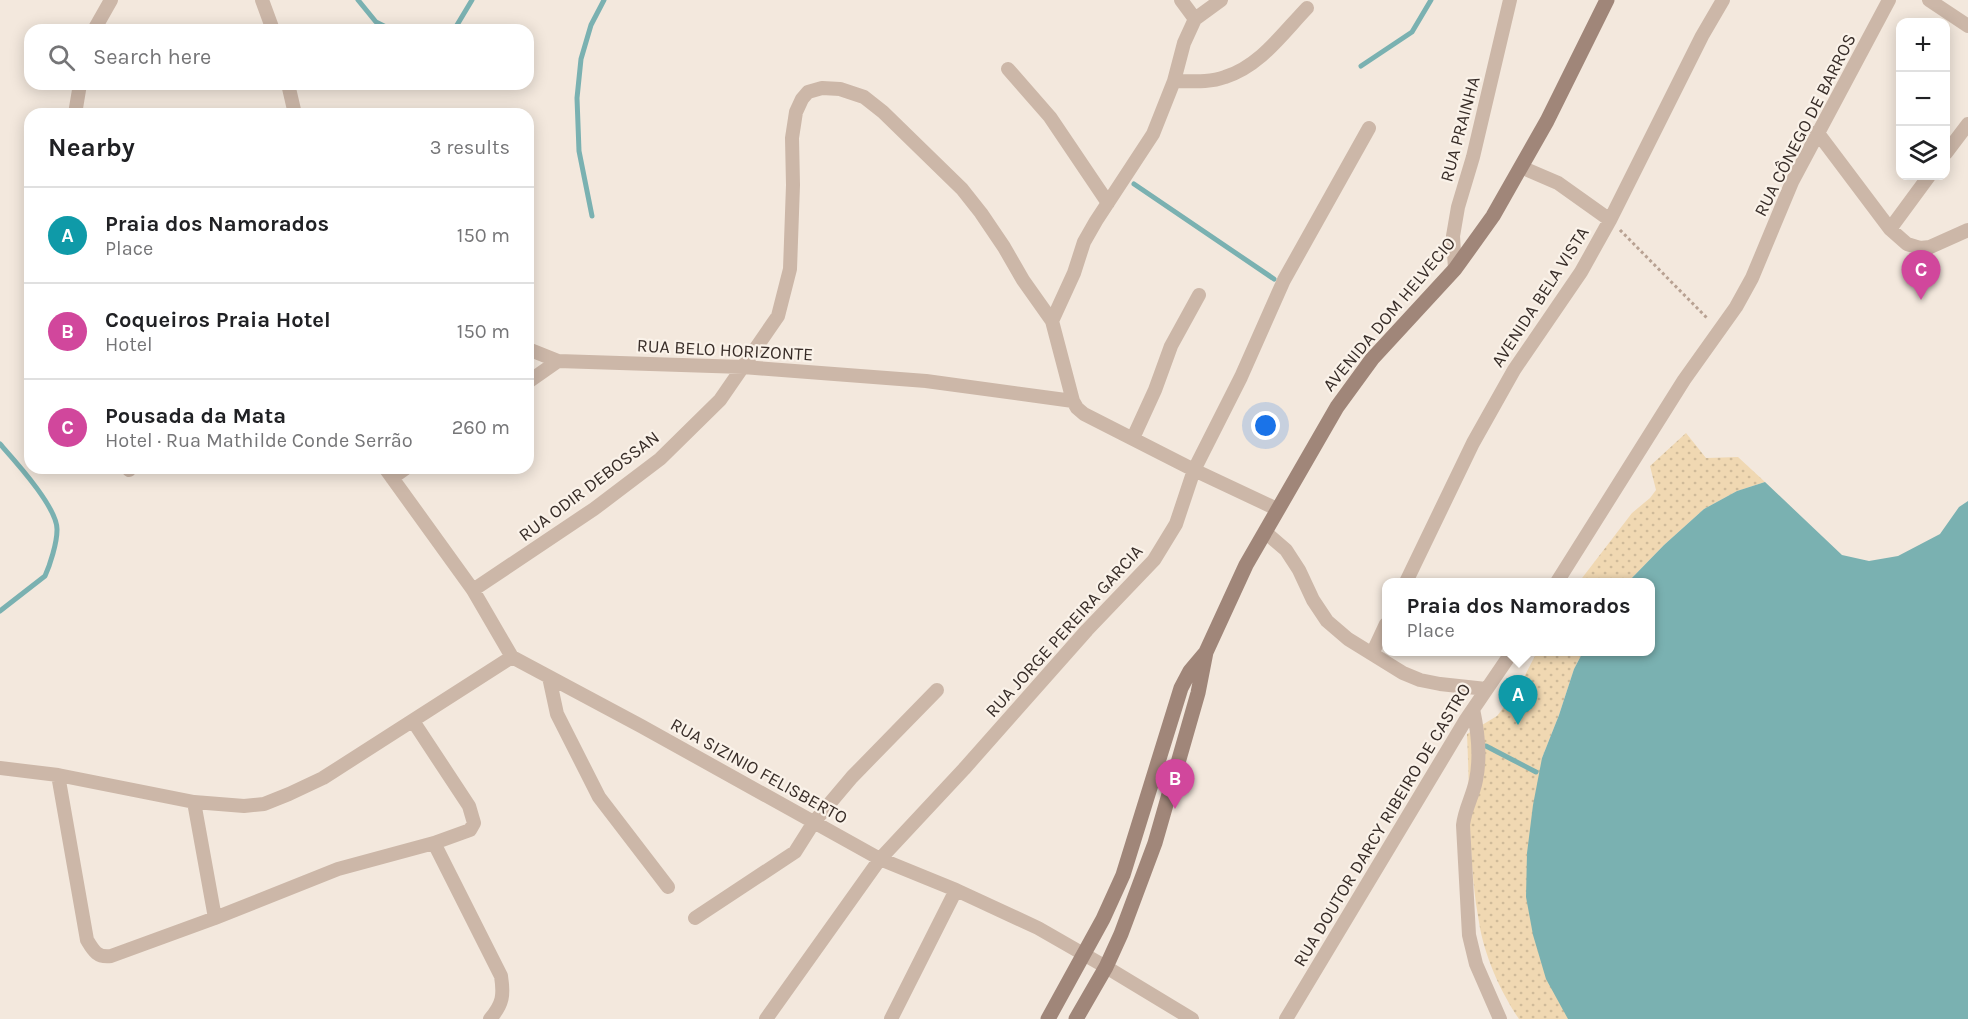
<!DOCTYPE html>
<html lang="en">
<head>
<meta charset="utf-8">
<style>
	:root { --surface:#fff; --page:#f6f6f6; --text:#202124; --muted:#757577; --line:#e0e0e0; --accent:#0f766e }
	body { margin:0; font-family:Karla,sans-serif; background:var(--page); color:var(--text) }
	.controls { position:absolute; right:18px; top:18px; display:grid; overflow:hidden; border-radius:12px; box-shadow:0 3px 15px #0003 }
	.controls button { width:54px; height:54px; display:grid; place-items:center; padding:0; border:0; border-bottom:2px solid var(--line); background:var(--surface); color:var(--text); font:30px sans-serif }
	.you { position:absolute; left:1266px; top:426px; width:21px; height:21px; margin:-15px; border:4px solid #fff; border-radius:50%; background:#1a73e8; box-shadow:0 0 0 9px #1a73e833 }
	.badge { display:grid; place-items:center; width:39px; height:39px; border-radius:50%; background:var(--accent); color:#fff; font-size:20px; font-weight:700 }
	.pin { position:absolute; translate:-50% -50px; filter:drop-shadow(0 2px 3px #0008) }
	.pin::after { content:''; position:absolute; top:32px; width:21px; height:18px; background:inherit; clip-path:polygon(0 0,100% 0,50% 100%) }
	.popup { position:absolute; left:1382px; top:578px; width:273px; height:78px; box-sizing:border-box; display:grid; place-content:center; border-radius:12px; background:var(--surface); filter:drop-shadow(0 2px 4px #0005); font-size:20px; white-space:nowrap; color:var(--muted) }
	.popup b { font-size:22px; color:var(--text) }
	.popup::after { content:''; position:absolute; left:50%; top:100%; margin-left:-12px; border:12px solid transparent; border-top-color:var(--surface) }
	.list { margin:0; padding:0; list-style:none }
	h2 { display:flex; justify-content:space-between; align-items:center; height:78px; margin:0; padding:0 24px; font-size:26px }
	h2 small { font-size:20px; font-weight:400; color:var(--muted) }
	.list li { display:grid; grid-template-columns:39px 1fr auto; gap:18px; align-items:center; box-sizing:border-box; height:96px; padding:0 24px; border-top:2px solid var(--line) }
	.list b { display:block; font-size:22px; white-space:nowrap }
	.list p { margin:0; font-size:20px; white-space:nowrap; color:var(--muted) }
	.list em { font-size:20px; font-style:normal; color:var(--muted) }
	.icon { flex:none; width:33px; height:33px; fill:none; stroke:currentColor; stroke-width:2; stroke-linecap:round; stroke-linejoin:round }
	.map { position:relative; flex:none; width:1968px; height:1019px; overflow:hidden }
	.search { position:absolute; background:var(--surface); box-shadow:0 3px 15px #0003; left:24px; top:24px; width:510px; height:66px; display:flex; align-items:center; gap:15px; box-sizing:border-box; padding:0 21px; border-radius:18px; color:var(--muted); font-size:22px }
	.panel { position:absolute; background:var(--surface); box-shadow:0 3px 15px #0003; left:24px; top:108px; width:510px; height:366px; border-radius:18px }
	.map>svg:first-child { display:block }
	.sand { fill:url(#sand-dots) }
	.water { fill:#7ab1b1 }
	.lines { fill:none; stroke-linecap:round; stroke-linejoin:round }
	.stream { stroke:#7ab1b1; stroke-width:5 }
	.path { stroke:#b8a192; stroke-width:3; stroke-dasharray:3 3; stroke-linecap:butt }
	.street { stroke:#ccb7a8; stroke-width:14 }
	.secondary { stroke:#a08679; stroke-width:15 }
	.labels { text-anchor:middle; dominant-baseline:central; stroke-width:4.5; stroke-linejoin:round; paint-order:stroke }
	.street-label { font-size:18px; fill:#382d28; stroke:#faf2e9 }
</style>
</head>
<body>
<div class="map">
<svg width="1968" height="1019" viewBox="0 0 1968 1019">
	<defs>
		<pattern id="sand-dots" width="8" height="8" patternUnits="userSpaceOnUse" patternTransform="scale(1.5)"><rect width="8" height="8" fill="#f0d8b2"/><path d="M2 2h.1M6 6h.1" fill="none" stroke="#cfba99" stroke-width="1.8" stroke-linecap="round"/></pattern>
	</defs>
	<rect width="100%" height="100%" fill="#f3e8dd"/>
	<!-- sand -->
	<path class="sand" d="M1686,433L1706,458L1738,457L1765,482L1737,491L1704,509L1664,545L1628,582H1579L1632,513L1650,498L1656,490L1650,466Z
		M1537,652H1583L1574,669L1559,715L1542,758L1568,1019H1519C1500,991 1484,955 1479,922C1468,863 1470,795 1467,734L1497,716L1518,689Z"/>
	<!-- water -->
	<path class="water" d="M1765,482L1842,555L1869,561L1898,556L1940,534L1959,507L1968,501V1019H1568L1546,979L1533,935L1526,897L1527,853L1533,805L1542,758L1559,715L1574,669L1583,652H1650V582H1628L1664,545L1704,509L1737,491Z"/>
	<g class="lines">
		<!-- stream -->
		<path class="stream" d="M358,0L376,22L392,30
			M454,30L472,0
			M1361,66L1412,32L1431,0
			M1134,184L1274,279
			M592,216L579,151L577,98L581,59L591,25L604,0
			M0,444C15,461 58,508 57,530C57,543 50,565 45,576L0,611
			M1486,746L1536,772"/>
		<!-- path -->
		<path class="path" d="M1620,230L1708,319"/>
		<!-- street -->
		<path class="street" d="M262,0L273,30
			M1929,0L1968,26
			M1195,19L1221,0
			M94,30L111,0
			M1008,69L1050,117L1108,203
			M1174,81C1191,81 1209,83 1225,77C1260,66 1282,34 1307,8
			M288,84L295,114
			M75,114L80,84
			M1817,132L1890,229L1907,244L1920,248L1930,247L1968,230
			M1946,153L1968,124
			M1521,167L1558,183L1610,220
			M1890,229L1929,176
			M1455,269L1453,236L1458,207L1473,157L1510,0
			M1052,321L1074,273L1084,242L1096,221L1153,134L1174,81L1184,43L1195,19L1181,0
			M528,349L558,361
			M528,382L558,361L743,367L926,381L1073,401
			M1133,438L1155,390L1171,346L1199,295
			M128,468L129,470
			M385,468L473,590L512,657L641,726L880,859L956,890L1038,928L1106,967L1192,1019
			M392,478L406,468
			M1265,532L1286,550L1299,570L1313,600L1327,621L1348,639L1403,673L1420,680L1440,684L1486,689
			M1406,582L1473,443L1514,370L1581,272L1610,220L1702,36L1723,0
			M1557,582L1684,380L1736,307L1752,278L1792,182L1889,0
			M473,590L594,509L660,459L720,400L778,316L790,269L793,185L792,138L796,112L802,99L808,92L822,88L840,89L864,97L883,112L962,189L981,213L1004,247L1023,280L1052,321L1073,401L1077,408L1084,414L1194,470L1277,509
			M1372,654L1386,624
			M549,677L557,714L599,797L668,887
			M1473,709C1478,732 1481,756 1476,780C1473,796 1465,808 1463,825L1469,935L1476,964L1500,1019
			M0,768L58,775L194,802L244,806L264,804L289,794L323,778L512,657
			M58,775L87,940C93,950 97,958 111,956L215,918L338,869L434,843L470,830L474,823L469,806L413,721
			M194,802L215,918
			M434,843L501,976C504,995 503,1004 490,1019
			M695,918L795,852L814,822L852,777L937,690
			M766,1019L880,859L964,769L1087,630L1154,560L1176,524L1194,470L1241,377L1284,280L1369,128
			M891,1019L956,890
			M1286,1019L1465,721L1512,652"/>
		<!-- secondary -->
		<path class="secondary" d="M1048,1019L1103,919L1123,875L1181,688L1190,671L1206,652L1246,565L1337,407L1372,359L1455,269L1493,216L1547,121L1607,0
			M1076,1019L1106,967L1121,934L1155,843L1198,693L1206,652"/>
	</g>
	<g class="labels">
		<!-- street labels -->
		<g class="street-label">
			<text transform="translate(1805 125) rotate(-63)">RUA CÔNEGO DE BARROS</text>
			<text transform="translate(1460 129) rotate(-75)">RUA PRAINHA</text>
			<text transform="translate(1540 297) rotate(-57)">AVENIDA BELA VISTA</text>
			<text transform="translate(1389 314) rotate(-50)">AVENIDA DOM HELVECIO</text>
			<text transform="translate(725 350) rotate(3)">RUA BELO HORIZONTE</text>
			<text transform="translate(589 486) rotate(-37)">RUA ODIR DEBOSSAN</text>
			<text transform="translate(1064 631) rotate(-48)">RUA JORGE PEREIRA GARCIA</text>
			<text transform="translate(759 771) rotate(29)">RUA SIZINIO FELISBERTO</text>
			<text transform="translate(1382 825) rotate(-59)">RUA DOUTOR DARCY RIBEIRO DE CASTRO</text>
		</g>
	</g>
</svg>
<div class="controls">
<button>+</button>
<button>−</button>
<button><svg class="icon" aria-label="layers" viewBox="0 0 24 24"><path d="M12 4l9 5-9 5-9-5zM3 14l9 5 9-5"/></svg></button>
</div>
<div class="you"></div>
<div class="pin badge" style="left:1518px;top:725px;background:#0f9aa8">A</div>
<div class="popup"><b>Praia dos Namorados</b>Place</div>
<div class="pin badge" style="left:1175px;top:809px;background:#d1479c">B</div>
<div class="pin badge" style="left:1921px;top:300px;background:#d1479c">C</div>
<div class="search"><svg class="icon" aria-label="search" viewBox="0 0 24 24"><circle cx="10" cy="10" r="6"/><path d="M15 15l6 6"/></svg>Search here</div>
<section class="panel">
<h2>Nearby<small>3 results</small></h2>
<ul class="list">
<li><span class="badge" style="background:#0f9aa8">A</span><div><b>Praia dos Namorados</b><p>Place</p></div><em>150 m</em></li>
<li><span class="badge" style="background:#d1479c">B</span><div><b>Coqueiros Praia Hotel</b><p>Hotel</p></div><em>150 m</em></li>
<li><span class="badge" style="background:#d1479c">C</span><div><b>Pousada da Mata</b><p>Hotel · Rua Mathilde Conde Serrão</p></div><em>260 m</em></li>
</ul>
</section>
</div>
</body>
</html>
